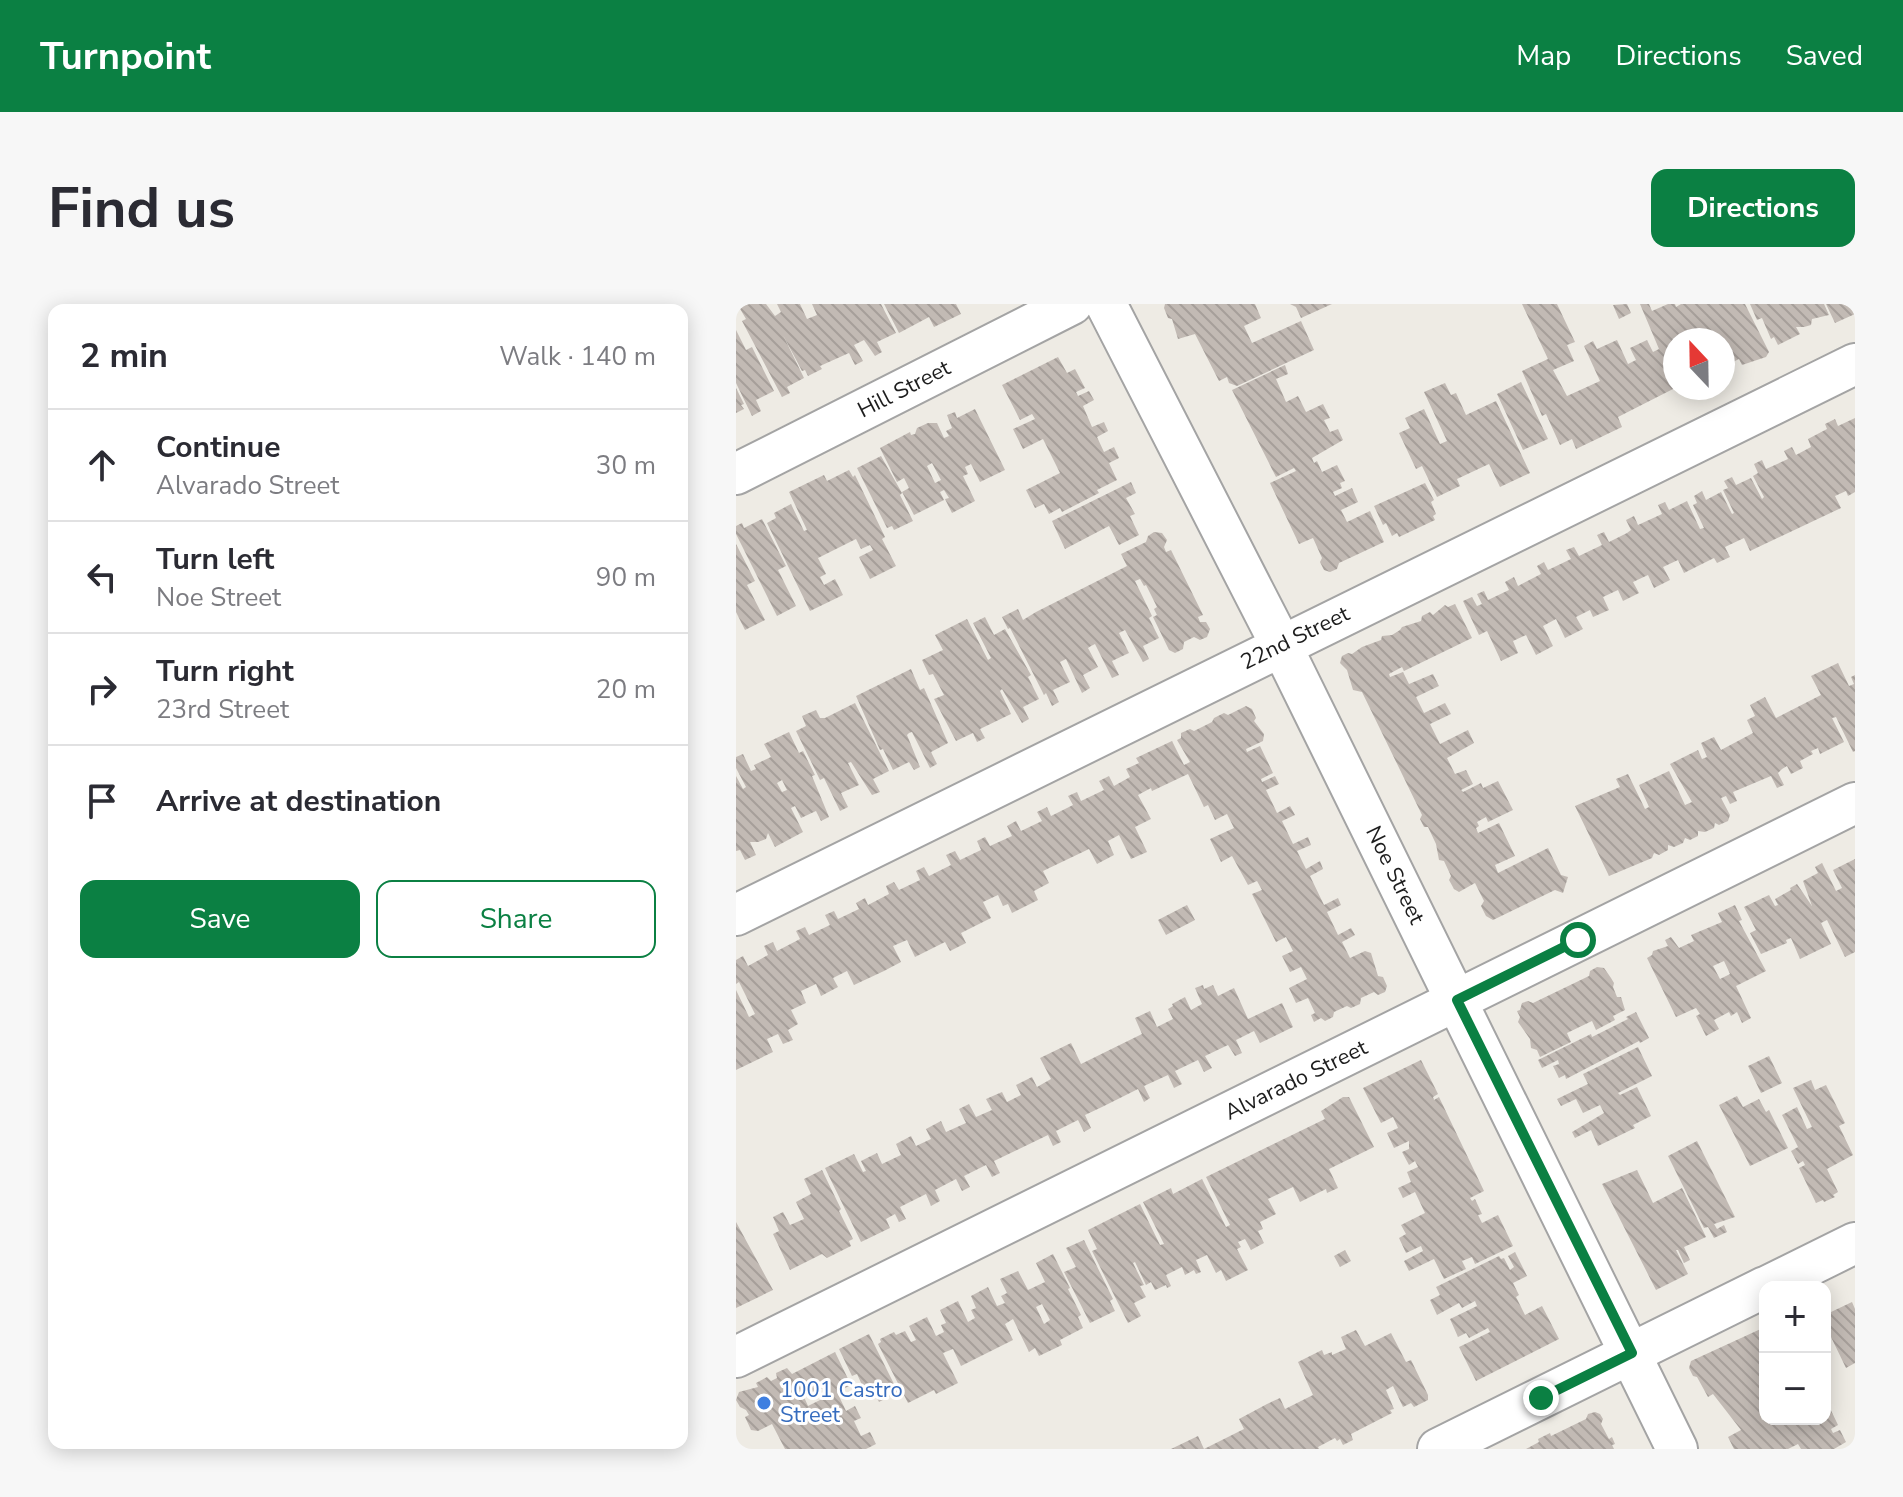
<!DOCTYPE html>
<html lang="en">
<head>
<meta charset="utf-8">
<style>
	:root { --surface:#fff; --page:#f7f7f7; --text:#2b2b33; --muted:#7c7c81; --line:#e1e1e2; --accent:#0b8043 }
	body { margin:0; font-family:"Nunito Sans",sans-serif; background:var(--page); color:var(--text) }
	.controls { position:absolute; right:24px; bottom:24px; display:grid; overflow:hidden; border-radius:16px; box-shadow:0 4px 20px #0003 }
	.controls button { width:72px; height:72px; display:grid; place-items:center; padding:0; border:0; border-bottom:2px solid var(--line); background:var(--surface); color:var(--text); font:40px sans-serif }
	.compass { position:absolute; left:927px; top:24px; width:72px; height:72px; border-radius:50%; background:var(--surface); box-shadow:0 4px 20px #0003; rotate:338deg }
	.stop { position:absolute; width:24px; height:24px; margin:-18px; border:6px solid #0b8043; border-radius:50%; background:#fff }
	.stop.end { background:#0b8043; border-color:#fff; box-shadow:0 2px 8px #0008 }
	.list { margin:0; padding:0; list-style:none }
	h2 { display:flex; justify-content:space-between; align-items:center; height:104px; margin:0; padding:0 32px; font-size:34px }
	h2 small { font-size:26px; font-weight:400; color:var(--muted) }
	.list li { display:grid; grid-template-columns:52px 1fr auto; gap:24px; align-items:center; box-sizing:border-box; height:112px; padding:0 32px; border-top:2px solid var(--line) }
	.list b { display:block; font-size:30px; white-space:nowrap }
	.list p { margin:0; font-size:26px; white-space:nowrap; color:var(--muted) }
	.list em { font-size:26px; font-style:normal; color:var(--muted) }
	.actions { display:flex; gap:16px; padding:24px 32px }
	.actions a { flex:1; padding:18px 0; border:2px solid var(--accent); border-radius:16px; text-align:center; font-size:28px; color:var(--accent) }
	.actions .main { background:var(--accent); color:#fff }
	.icon { flex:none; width:44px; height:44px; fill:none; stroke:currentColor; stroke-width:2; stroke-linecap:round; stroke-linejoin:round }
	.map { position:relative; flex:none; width:1119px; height:1145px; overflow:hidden; border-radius:16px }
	header { display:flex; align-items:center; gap:48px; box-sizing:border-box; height:112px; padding:0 40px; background:var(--accent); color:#fff }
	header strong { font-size:38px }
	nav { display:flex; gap:44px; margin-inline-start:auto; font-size:28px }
	.intro { display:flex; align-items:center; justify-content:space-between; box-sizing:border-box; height:192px; padding:0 48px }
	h1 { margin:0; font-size:56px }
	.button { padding:20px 36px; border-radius:16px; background:var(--accent); color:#fff; font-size:28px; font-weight:700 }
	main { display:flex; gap:48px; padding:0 48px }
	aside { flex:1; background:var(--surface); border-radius:16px; box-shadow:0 4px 20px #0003 }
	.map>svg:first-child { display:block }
	.building { fill:url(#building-back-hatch); fill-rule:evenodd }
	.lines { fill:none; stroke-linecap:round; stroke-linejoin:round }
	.minor-casing { stroke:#a4a4a4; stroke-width:44 }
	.minor { stroke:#fff; stroke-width:40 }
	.route { stroke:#0b8043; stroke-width:10 }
	.shop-dot { fill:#3f7fe0; stroke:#fff; stroke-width:3 }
	.labels { text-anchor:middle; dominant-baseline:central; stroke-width:6; stroke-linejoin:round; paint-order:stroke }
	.street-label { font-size:22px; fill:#1d1d1d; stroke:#fff }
	.shop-label { font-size:22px; fill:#366cbe; stroke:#fff; text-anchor:start }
</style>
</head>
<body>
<header>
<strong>Turnpoint</strong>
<nav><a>Map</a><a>Directions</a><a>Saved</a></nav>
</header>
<div class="intro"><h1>Find us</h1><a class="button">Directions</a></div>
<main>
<aside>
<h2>2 min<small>Walk · 140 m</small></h2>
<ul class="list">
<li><svg class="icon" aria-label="ahead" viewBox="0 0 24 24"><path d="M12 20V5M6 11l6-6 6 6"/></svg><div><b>Continue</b><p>Alvarado Street</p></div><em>30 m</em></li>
<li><svg class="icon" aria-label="left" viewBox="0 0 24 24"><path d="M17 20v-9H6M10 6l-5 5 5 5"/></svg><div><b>Turn left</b><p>Noe Street</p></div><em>90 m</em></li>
<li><svg class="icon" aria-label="right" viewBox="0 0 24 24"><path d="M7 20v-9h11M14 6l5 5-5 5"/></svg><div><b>Turn right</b><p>23rd Street</p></div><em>20 m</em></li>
<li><svg class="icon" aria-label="arrive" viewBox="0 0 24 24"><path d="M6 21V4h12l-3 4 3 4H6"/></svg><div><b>Arrive at destination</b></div></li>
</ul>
<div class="actions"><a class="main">Save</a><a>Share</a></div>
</aside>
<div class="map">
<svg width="1119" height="1145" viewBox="0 0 1119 1145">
	<defs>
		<pattern id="building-back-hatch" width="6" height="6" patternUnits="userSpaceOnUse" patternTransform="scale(2)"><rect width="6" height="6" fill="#c2bab4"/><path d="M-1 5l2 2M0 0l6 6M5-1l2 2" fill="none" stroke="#a69f9a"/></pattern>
	</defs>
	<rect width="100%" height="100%" fill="#eeebe4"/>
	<!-- building -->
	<path class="building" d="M10,0H30L39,12L45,8L41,0H64L71,15L81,11L76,0H145L160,29L141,38L146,48L139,52L128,36L118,41L127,57L119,61L113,49L84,62L86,65L72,72L69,66L66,67L47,31L68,74L51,83L54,89L46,93L6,17L10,15L3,3Z
		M148,0H220L225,10L198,23L193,13L163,29Z
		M429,0H519L525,14L508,22L516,39L565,17L578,46L501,82L493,79L491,73L483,77L459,30L442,35L436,15L432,14L428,4Z
		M554,0H596L565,14L560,3Z
		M786,0H821L839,38L831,41L838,57L817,66L831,92L864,77L848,42L857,37L861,45L881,36L892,60L900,56L894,44L911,36L917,48L923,45L904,0H913L916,7L932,0H939L940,3L945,0H1009L1033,48L1030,53L1006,61L1003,55L993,60L987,49V36L963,34L939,36V84L882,113L886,123L840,145L836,135L824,141L810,110L806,112L786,67L812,55Z
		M891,0L895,9L883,15L877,1Z
		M1014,0H1088L1093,11L1076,15L1075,21L1068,23H1060L1064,30L1042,41L1038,33L1035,35L1026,14L1021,16Z
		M1090,0H1119V10L1099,19Z
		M0,26L10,46L16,43L38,87L20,96L25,107L16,112L0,79Z
		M322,53L331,69L339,65L349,84L340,88L342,92L353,87L358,96L347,102L356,123L368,118L372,127L361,133L368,148L378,143L383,154L373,159L381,176L361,186L363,189L326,208L324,204L313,210L308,200L299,204L290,186L324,169L307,135L287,145L277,125L299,115L296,110L284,116L266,81Z
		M549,61L552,70L540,75L550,98L562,92L570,108L587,100L594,114L588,116L594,128L602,125L607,136L576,154L578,159L581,157L586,168L601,161L609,177L604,179L606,184L597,188L599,192L616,184L622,198L605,206L611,218L634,207L648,238L603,259L601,265L594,268L588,266L584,258L586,254L577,234L563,240L534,179L560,167L558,164L540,173L496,86Z
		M785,78L812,135L787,146L761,90Z
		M709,79L715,91L720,89L730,111L760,97L794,169L764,183L753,160L721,175L724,182L701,193L686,162L680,165L663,129L674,124L669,114L688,105L704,140L711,137L688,88Z
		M0,84L8,100L5,101L8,105L0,109Z
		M239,105L269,166L244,178L235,160L229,163L232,170L227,172L239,197L216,209L209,195L213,194L208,186L204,188L208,196L178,211L166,188L173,184L168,174L161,178L144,144L174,128L175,131L179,130L181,124L192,119H201L208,134L213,132L210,127L216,124L211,111L219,108L221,114ZM196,159L205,176L199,179L191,162Z
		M1119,114V188L1112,192L1110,187L1099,192L1105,204L1014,247L1008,234L989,243L994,253L981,259L978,254L948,269L942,256L927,263L934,276L918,284L912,271L897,278L903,289L887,297L882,286L867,293L873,306L857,313L854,306L840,313L847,325L829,334L820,315L807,322L817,342L800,351L790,331L777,337L782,349L765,357L751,327L743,331L727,297L736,293L741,302L746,300L741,290L748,287L752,296L773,286L769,278L778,273L782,282L805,270L801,262L808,258L812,266L835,255L830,246L838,243L843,252L866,241L861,231L868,228L873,238L891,229L895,226L890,216L898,212L902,221L926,210L922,201L929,198L933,206L951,197L964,225L968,224L957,201L961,199L958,192L966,187L970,196L985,188L996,210L998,209L987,186L992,184L988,177L996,173L1000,181L1015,174L1026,195L1028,193L1017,172L1022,169L1018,160L1026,156L1030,165L1052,155L1048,147L1056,143L1060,151L1075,143L1072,135L1091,125L1089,120L1099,115L1102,122Z
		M145,152L166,189L164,191L177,217L158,226L156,222L151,224L121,164Z
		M113,166L117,173L119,171L149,233L146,235L160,262L134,275L123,253L137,246L134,241L125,245L120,235L82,254L90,270L84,273L88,281L99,275L107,291L74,307L31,219L40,214L38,209L55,200L68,227L71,226L53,188L88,171L91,177Z
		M395,178L400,189L390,194L399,210L394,212L403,231L383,241L373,222L329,245L316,217Z
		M689,179L698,196L695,198L700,210L697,212L699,216L663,233L661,229L656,232L650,219L647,221L638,202Z
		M26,215L50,262L42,266L60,302L41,312L0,230V222L6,219L8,224Z
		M418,228L426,229L431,236L428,243L430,248L435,246L467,311L462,313L464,318H470L474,325L471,333L464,336L458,333L448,338L447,345L439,349L433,346L417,313L421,311L418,305L421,303L410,281L408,282L404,275L399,277L416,312L413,314L423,334L407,342L413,355L407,358L389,326L383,329L393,349L376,357L383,371L376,374L359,340L355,342L352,344L362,363L347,371L354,384L346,389L330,355L324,358L334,378L317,386L323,398L316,402L310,389L308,391L274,324L272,325L266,313L282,305L287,316L300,308L391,262L385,250L410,238L412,232Z
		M0,240L19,277L11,281L29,316L9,326L0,308Z
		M719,300L736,334L668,367L666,363L653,370L654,373L667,368L673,380L697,370L703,382L680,393L688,409L709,399L715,410L694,420L704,440L732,426L738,439L711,454L719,470L730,466L737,480L725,486L727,488L745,479L747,484L762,477L777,506L752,518L750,513L741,518L743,522L740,524L742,529L763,519L779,552L759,561L762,569L812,544L825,571L832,573L827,589L819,586L757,616L750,612L745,602L748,597L739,579L723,588L718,585L713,576L715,572L708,557L703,556L700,540L692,523H688L684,515L686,511L626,388L617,386L611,366L604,359L606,352L612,349L616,350L626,343L645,336L646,332L656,331L664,326L666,323L685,317L686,312L694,308L697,311L709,301L712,303Z
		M249,313L258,331L269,325L295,371L292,373L303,395L287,403L293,415L286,419L266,385L264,387L275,410L244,425L249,434L241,438L237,429L220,437L198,395L208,391L197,370L193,371L186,356L207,346L199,331L231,315L252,356L255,354L237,319Z
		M1102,359L1113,382L1118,380L1115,373L1119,371V447L1117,448L1100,413L1096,414L1108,438L1084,450L1082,444L1075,447L1077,450L1064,457L1067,464L1055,470L1051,462L1046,465L1042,469L1048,481L1041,484L1035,472L997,488L1001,497L994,500L990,492L985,494L994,511L992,517L983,521L979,519L978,524L969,528L962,527V532L954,536L949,534L947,539L938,543L932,541V546L923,551L918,549L916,554L873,572L839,502L884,483L880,475L892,470L909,505L913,503L903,481L933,467L949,501L956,498L934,460L962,446L966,455L971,453L965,439L978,433L985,446L1017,429L1011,416L1019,412L1014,401L1029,393L1040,414L1085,391L1075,372Z
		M175,365L184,386L188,384L212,439L195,448L201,460L194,464L176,428L173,429L171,431L184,463L178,466L173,458L157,466L147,445L144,446L120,392Z
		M119,399L153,467L137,475L144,488L136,491L115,458L112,459L123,481L105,489L112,503L104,507L88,474L84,476L60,427L70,422L66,412L80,406L84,414H89Z
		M510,402L516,405L520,414L518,417L528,430L527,437L510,445L511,448L524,442L537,469L525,475L526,478L539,472L543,480L530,486L541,509L554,502L559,511L546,517L557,540L572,533L575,541L561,547L570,565L584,557L587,565L574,572L588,601L602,594L605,601L591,608L602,631L615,624L619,631L606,638L614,654L629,647L635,649L642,672L647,673L651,682L649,688L642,691L638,688L625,694L624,700L615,704L611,702L598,708L597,713L589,717L585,714L578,718L575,711L579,709L572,694L560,699L553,684L571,675L565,663L554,668L546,652L557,647L550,633L540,638L516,590L526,586L521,577L512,581L496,552L485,558L474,535L498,524L491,510L479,516L472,501L468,503L452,470L416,487L415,484L402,491L415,515L399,523L411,548L395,555L383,531L372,537L378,551L361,560L353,545L307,567L313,579L298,587L302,596L276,609L272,600L267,602L262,591L247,598L255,614L225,629L230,639L214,647L209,638L179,653L171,636L157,642L165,658L148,667L118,681L111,667L97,674L102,683L85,692L80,680L65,687L70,699L55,706L62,720L52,726L57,736L47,740L42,730L31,735L37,748L0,766V686L13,713L19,710L3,678L0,680V656L7,652L12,662L32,651L28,642L37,638L41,647L64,635L60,627L69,623L73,631L94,621L89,611L98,607L102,615L123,605L120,599L129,594L132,601L153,590L150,582L158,578L163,586L184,576L180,567L188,563L193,572L215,561L210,551L219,547L224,556L245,546L241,537L249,533L254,542L276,532L271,522L280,517L285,527L306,517L301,508L311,503L315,512L337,501L332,492L341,488L345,497L368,486L363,477L373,472L378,482L394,473L390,465L403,459L400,454L436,437L448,461L454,458L441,436L445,434V429L454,425L458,427L476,418L478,414L488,409L492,411Z
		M53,428L63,449L67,447L79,471L76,472L93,513L85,517L80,507L65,514L59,502L55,504L67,528L39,543L32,529L30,535L22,538H14L20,551L9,556L4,546L0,547V472L7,485L10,483L0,464V453L7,450L15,467L20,465L18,461L35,453L28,440ZM46,476L51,486L46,488L41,479Z
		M1119,555V648L1109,653L1091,616L1085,619L1095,640L1064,655L1055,634L1050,636L1051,639L1025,650L1014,629L1020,626L1008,603L1033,591L1039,602L1042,601L1039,595L1055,586L1054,584L1061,580L1076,602L1067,577L1082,569L1079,563L1086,559L1100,587L1106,584L1097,566Z
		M451,601L459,616L430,631L422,616Z
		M999,601L1006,616L1003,617L1030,667L1000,682L1015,714L1006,719L1001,708L995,712L993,708L978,716L983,725L970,732L960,712L964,710L960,704L940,713L911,654L916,651L917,647L932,642L929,636L935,633L943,644L958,637L955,631L986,618L982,609ZM988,657L994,670L984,675L977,662Z
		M861,663L868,664L875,674L878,679L877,683L881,693H885L889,706L877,712L879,716L860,726L856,717L831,729L835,738L804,753L801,746L795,744L794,735L782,718L784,713L781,707L784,706L786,699L792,697L797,699L853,672L854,667Z
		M467,681L468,685L477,681L482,692L498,684L512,715L546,699L557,723L524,739L518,727L500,736L506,749L499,752L492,741L469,752L476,764L468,768L462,756L439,767L446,780L438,784L432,771L408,782L414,794L408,798L402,785L366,803L349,811L355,824L348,828L342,816L320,827L325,838L317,842L312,831L258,857L264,869L256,873L250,861L228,872L234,883L226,887L220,875L199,886L204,897L195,902L190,890L164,903L170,915L163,918L159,910L150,915L154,924L125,938L89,864L118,850L127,868L130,867L125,857L141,849L146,860L165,851L160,840L175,832L180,842L195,835L190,825L205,817L210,828L230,819L223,805L233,800L240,813L256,806L250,795L266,788L271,798L285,791L280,781L296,773L301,783L315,775L304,754L335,739L345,760L406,730L399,714L414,707L421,723L437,715L432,705L437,702L436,700L449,693L455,706L466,700L459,684Z
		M900,708L913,734L904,739L903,737L830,775L829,771L823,774L817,762L823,760L822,756L806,764L802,756L855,730L856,733L892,715L890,713Z
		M902,743L916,772L882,789L884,791L901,783L915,812L897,821L899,824L862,842L855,826L839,834L836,828L868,809L864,801L847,809L840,795L825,802L821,795L852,780L847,770Z
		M1033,752L1046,779L1025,789L1012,762Z
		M685,756L702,790L697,793L698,796L703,793L748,887L734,894L736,897L739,895L746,910L742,911L746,919L762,911L777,942L739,960L736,953L726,957L730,965L708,975L698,955L673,967L668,957L687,947L685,942L670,949L663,934L670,930L665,921L689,909L679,888L667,894L662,884L675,878L671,868L682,863L679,857L673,861L666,848L673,845V837L658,844L651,829L662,824L657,813L645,819L627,784Z
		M1075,776L1079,786L1090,781L1109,819L1103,822L1117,851L1091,865L1102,888L1097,891L1099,893L1088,898L1087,896L1080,899L1063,864L1069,861L1067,857L1062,860L1055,847L1062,843L1046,811L1061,803L1071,825L1076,823L1057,784Z
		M1001,792L1007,803L1023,795L1030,808L1033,806L1052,844L1014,862L983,801Z
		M607,793H613L638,843L593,865L602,884L591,889L590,885L564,898L557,883L532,895L540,910L524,918L527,925L522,927L528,939L515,946L509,935L502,938L505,943L501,945L512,966L490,977L485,966L480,969L471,951L460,956L465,968L460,970L458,966L449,971L446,963L430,971L435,982L431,984L430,981L419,986L415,978L410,981L399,958L397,959L408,981L404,982L410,993L398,999L405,1012L392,1019L356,947L361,945L352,926L404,900L424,941L428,940L407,898L435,884L437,890L466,875L490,923L494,921L470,873L589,815L585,807Z
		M961,837L999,913L978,920L981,925L988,921L991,928L978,934L972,923L968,924L932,852Z
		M86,866L105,905L103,907L117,935L113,937L115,942L91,954L86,950L54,966L37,930L43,927L37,913L47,908L54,921L68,915L60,898L75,890L68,875Z
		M901,866L917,899L946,884L970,933L948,943L954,956L948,959L942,946H940L952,970L920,986L866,880Z
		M0,918L37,986L0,1004Z
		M348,936L377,995L374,997L379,1007L354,1019L328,968L340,963L330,944Z
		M609,946L615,957L604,963L598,952Z
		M779,948L791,972L777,979L783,991L780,993L789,1011L806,1002L823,1035L740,1077L723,1043L754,1028L752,1024L733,1034L730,1029L722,1033L714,1015L741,1002L739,997L726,1004L723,999L701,1011L694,996L704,991L700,983L763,952L765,955L768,954L774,966L778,963L772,952Z
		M317,950L334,984L332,985L345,1011L342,1013L347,1024L324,1036L326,1041L303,1052L299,1044L293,1048L277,1015L269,1020L277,1036L225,1062L217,1045L207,1049L222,1079L200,1090L198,1086L172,1099L142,1040L145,1038L144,1035L158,1028L160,1031L169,1027L175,1038L180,1036L173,1022L191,1013L200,1032L208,1028L205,1021L210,1019L204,1006L222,997L232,1018L239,1014L235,1006L240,1004L235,992L252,983L261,1002L269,999L265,992L271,989L264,975L282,967L292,986L309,978L300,959ZM306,1000L314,1016L308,1020L300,1003Z
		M1089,996L1095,1008L1116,998L1119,1005V1059L1110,1064L1095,1033L1089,1036Z
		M1029,1023V1108L1024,1110L1026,1116L1032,1115L1035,1120L1045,1115H1089V1094L1102,1121L1095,1125L1097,1129L1104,1126L1110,1138L1098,1145H1065L1062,1140L1052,1145H998L992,1133L1005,1126L977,1090L972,1093L961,1073L957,1072L953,1064L955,1057Z
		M620,1026L629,1042L655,1029L670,1058L675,1056L692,1091V1096L678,1103L675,1099L667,1103L657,1082L650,1086L658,1105L654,1106L656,1109L615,1130L617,1136L607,1141L604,1135L601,1137L599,1134L582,1143L583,1145H435L462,1132L468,1145L508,1125L503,1115L531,1100L544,1094L549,1105L577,1091L562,1058L586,1046L588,1051L596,1048V1051L610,1045L605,1033Z
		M133,1030L162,1088L143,1098L139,1090L127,1096L122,1083L126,1081L121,1070L116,1072L103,1045Z
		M99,1048L115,1081L101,1088L110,1107L119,1102L125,1114L118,1117L125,1132L134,1128L140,1140L130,1145H49L36,1120L22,1127L15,1126L9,1113L13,1111L10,1106L4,1103L0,1096L3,1088L22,1083L20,1079L31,1073L35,1077L41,1074L40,1069L51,1064L56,1070ZM87,1084L92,1092L72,1102L68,1093Z
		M859,1108L864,1110L867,1115L865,1120L873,1135L876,1133L879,1140L876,1141L878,1145H790L803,1138L802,1135L814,1129L815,1132L850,1115L852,1110Z"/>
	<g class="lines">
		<defs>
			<path id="minor" d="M370,0L545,341L941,1145
				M0,170L336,0
				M0,611L1119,60
				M1030,983L1119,939
				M0,1053L1119,499
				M702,1145L1029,983"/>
		</defs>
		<!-- minor casing -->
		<use href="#minor" class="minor-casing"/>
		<!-- minor -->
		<use href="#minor" class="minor"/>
	</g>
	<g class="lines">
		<!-- route -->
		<path class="route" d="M805,1094L896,1049L721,696L842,636"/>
	</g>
	<!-- markers -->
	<circle class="shop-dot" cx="28" cy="1099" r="8"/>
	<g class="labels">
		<!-- street labels -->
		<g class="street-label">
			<text transform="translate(168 85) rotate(-27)">Hill Street</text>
			<text transform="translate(559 334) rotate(-26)">22nd Street</text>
			<text transform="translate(659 571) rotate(64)">Noe Street</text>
			<text transform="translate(560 776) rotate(-26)">Alvarado Street</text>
		</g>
		<!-- shop labels -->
		<g class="shop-label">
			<text x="44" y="1086">1001 Castro<tspan x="44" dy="25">Street</tspan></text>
		</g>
	</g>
</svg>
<div class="controls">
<button>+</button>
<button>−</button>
</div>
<svg class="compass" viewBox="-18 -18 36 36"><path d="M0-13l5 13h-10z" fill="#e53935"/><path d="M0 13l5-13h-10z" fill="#7c7c81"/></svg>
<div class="stop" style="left:842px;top:636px"></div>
<div class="stop end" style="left:805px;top:1094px"></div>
</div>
</main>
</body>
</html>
